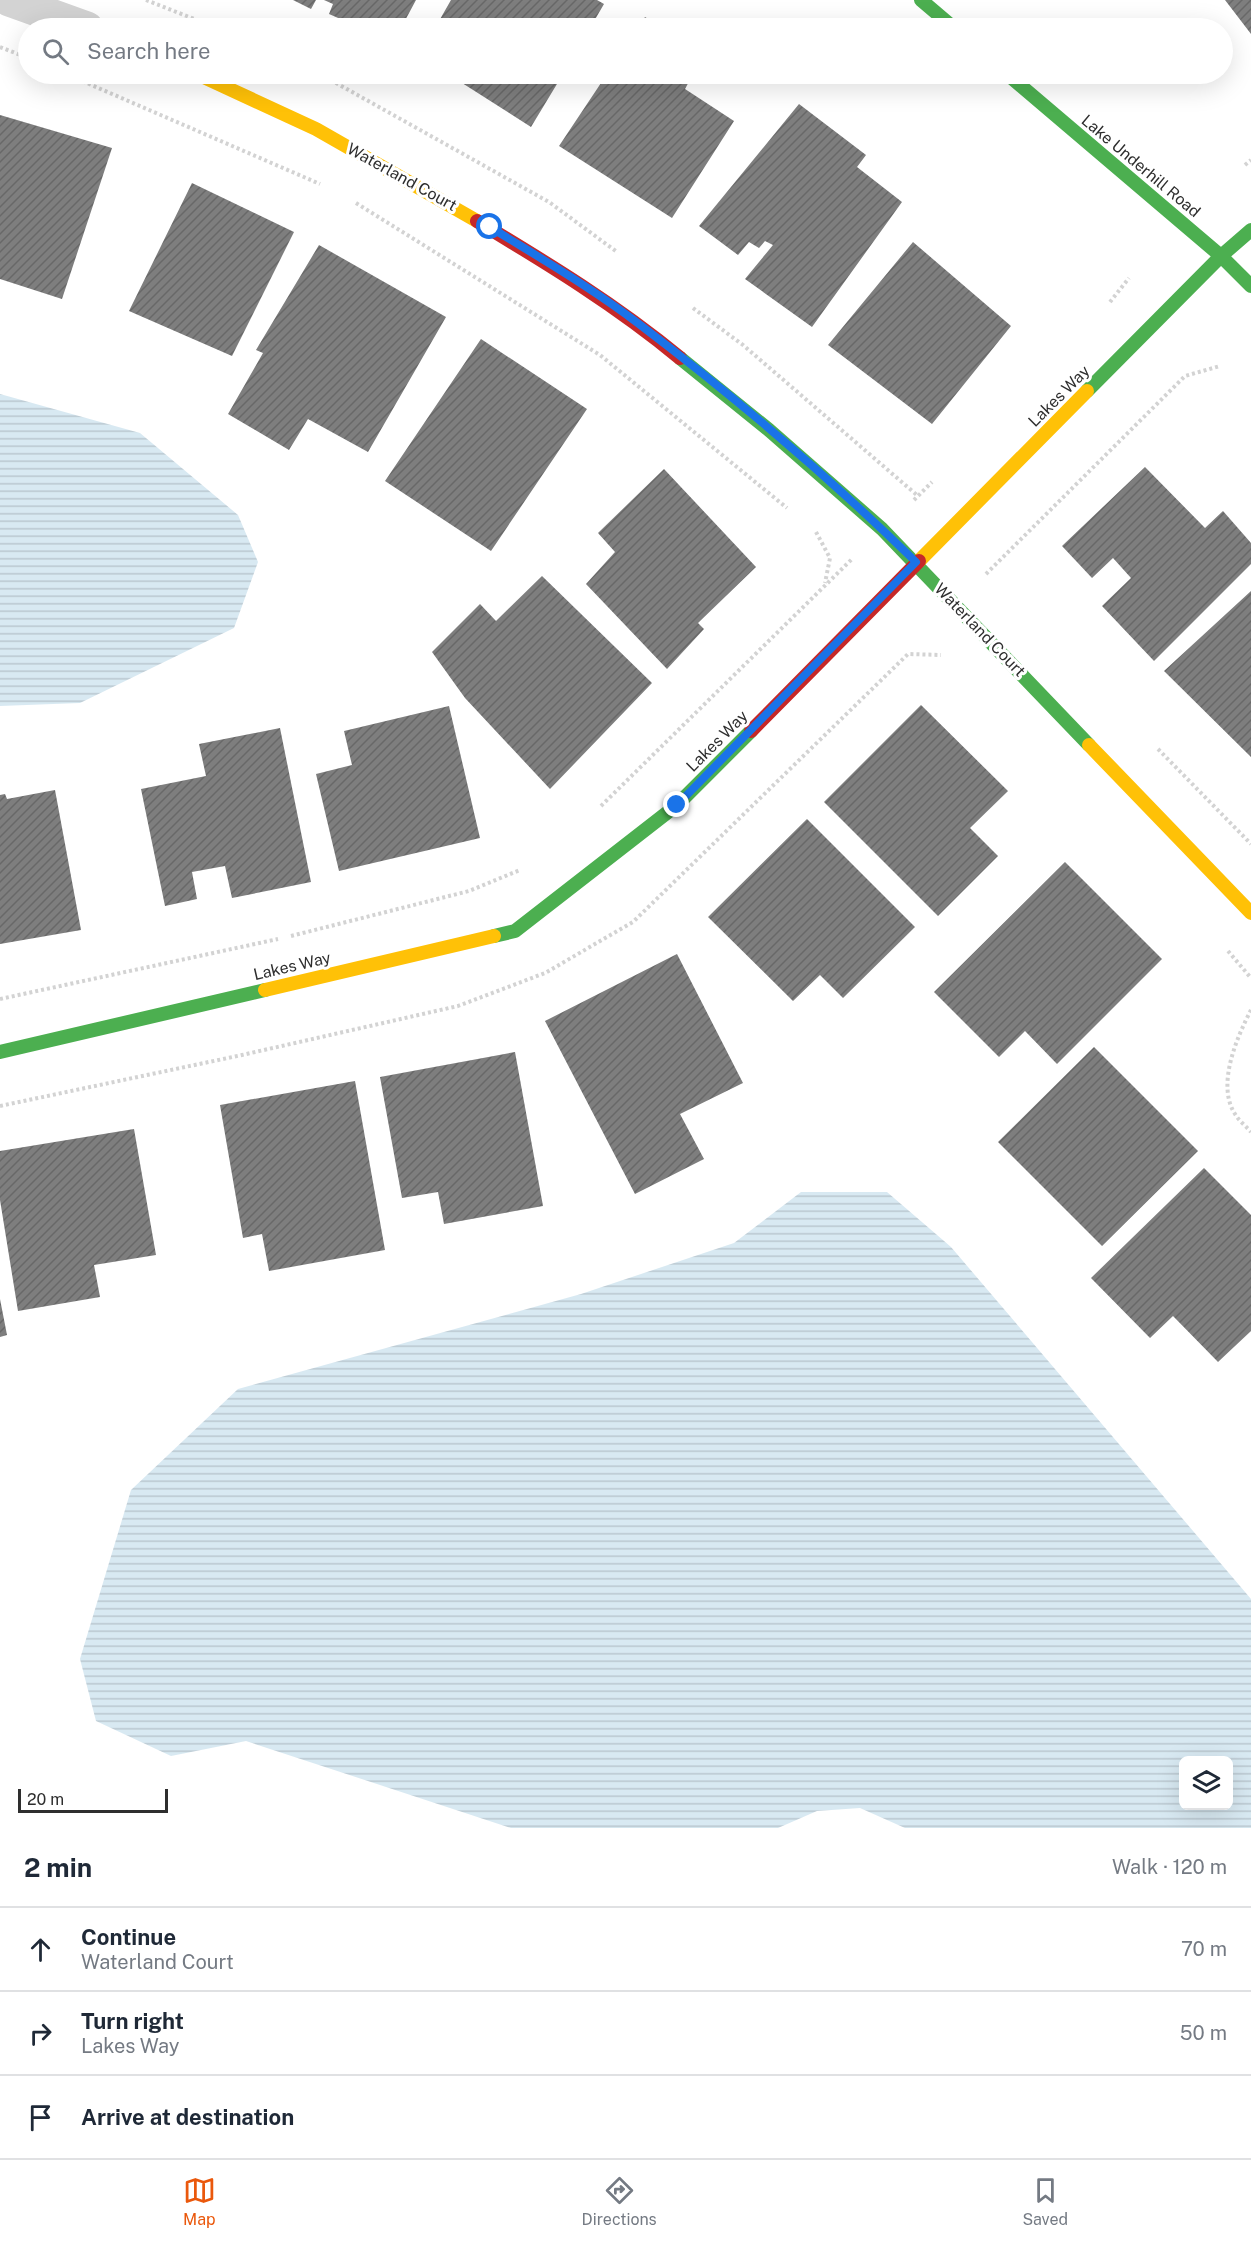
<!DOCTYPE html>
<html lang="en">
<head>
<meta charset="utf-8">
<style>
	:root { --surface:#fff; --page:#f6f6f7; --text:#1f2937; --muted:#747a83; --line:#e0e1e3; --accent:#ea580c }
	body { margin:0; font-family:"Public Sans",sans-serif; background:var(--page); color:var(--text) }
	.controls { position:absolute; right:18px; bottom:18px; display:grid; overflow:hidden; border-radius:9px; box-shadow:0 6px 24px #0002 }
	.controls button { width:54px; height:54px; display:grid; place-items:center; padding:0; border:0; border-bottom:2px solid var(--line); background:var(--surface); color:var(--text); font:30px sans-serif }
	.scale { position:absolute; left:18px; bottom:15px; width:150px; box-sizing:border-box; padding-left:6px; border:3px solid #2e2e2e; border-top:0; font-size:16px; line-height:21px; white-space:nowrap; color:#2e2e2e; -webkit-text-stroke:4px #fff; paint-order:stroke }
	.stop { position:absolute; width:18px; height:18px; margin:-14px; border:4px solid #1a73e8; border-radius:50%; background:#fff }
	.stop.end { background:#1a73e8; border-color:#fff; box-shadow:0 2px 6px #0008 }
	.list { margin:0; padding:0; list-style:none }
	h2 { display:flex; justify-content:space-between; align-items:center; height:78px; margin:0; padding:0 24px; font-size:26px }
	h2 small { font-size:20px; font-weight:400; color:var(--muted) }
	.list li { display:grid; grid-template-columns:39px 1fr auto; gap:18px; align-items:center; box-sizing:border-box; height:84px; padding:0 24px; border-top:2px solid var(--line) }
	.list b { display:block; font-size:22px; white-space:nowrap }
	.list p { margin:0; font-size:20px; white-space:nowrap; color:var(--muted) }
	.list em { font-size:20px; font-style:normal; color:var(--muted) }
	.icon { flex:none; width:33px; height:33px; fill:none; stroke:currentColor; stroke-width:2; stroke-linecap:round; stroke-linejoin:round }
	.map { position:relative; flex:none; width:1251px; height:1828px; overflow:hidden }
	.search { position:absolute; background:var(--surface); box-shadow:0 6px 24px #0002; left:18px; right:18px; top:18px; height:66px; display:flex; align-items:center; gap:15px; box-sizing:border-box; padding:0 21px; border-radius:33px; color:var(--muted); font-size:22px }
	.sheet { height:330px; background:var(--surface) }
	nav { display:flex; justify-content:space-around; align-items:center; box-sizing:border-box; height:84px; border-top:2px solid var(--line); background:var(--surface); font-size:16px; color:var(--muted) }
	nav a { display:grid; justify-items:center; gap:3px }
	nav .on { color:var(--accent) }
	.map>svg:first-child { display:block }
	.water { fill:url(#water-rules); fill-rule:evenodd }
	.building { fill:url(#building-hatch) }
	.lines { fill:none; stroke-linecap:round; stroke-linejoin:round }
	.path { stroke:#d3d3d3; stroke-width:4; stroke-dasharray:3 3; stroke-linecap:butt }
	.street { stroke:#d3d3d3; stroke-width:33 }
	.fast { stroke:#4caf50; stroke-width:14 }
	.slow { stroke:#ffc107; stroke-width:14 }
	.jam { stroke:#c62828; stroke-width:14 }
	.route { stroke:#1a73e8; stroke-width:8 }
	.labels { text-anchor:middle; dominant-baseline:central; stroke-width:6; stroke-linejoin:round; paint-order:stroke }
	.street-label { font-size:16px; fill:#2e2e2e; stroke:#fff }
</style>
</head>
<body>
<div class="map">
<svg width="1251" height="1828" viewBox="0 0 1251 1828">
	<defs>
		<pattern id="water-rules" width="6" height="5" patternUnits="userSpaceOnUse" patternTransform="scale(1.5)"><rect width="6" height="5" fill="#d8e9f2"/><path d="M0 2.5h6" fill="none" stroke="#bac8d0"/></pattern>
		<pattern id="building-hatch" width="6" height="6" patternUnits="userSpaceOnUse" patternTransform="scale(1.5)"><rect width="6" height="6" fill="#7e7e7e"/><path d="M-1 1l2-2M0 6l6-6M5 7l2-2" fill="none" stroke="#686868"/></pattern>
	</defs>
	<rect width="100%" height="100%" fill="#fff"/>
	<!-- water -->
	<path class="water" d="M0,394L140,433L238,515L258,562L234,628L80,703L0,706Z
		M801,1192H887L951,1247L1251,1599V1828H905L860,1808L817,1811L778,1828H511L246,1741L171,1756L96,1721L80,1659L131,1490L238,1389L581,1294L734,1243ZM1184,1760H1228V1806H1184Z"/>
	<!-- building -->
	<path class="building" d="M293,0H316L311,9Z
		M324,0H416L401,28H361L329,14L333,4Z
		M451,0H597L604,4L590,28H435Z
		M1225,0H1251V34Z
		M645,17L663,28H638Z
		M448,74H563L531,127Z
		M607,74H693L685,89L734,121L672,218L559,146Z
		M799,104L866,155L857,167L902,202L812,327L745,279L773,245L765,241L759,248L749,242L738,255L699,226Z
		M0,115L112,148L62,299L0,279Z
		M192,183L294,232L232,356L129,311Z
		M913,242L1011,326L932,424L828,345Z
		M319,245L446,317L368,452L308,419L289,450L228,414L263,353L256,350Z
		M481,339L587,409L491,551L385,481Z
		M1145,467L1205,528L1223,511L1251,543V564L1154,661L1102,606L1131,578L1113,558L1092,578L1062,546Z
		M664,469L756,567L698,623L704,629L667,669L586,584L615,552L598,533Z
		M542,576L652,683L550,789L465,698L432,652L480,604L496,621Z
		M1251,591V757L1164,671Z
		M921,705L1008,791L970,828L998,856L938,916L824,802Z
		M449,706L480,838L339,871L316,774L352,765L344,731Z
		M280,728L311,882L232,898L225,866L192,872L197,899L165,906L141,789L206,776L199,744Z
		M55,790L81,930L0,944V795L5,794L7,799Z
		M807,819L915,927L843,998L820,975L793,1001L708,917Z
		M1065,862L1162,959L1057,1064L1025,1031L999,1057L934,992Z
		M677,954L743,1083L680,1114L704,1159L635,1194L545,1021Z
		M1094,1047L1198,1151L1102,1246L998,1142Z
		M515,1052L543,1206L444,1224L438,1192L402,1198L380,1077Z
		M355,1081L385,1250L269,1271L262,1234L243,1238L220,1105Z
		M134,1129L156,1255L94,1265L100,1297L18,1311L0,1200V1151Z
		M1204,1168L1251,1215V1331L1218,1362L1173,1316L1150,1338L1091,1278Z
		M0,1299L7,1335L0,1337Z"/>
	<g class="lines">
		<!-- path -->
		<path class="path" d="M146,0L217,28
			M0,47L28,58
			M66,74L320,184
			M320,74L549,202L617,252
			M1245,165L1251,160
			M356,203L600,355L787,508
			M1110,302L1129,278
			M693,308L743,345L918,496
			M914,500L932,482
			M816,532L830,558L825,583
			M986,574L1185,376L1220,366
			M1158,749L1251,844
			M601,806L852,559
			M291,936L469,891L520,870
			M1228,951L1251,978
			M0,999L278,939
			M1251,1010C1237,1037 1216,1085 1235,1114C1239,1121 1246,1126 1251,1132
			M0,1106L242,1055L458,1006L545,973L633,922L908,654L941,655"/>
		<!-- street -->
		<path class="street" d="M9,0L87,28"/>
		<!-- fast -->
		<path class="fast" d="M921,0L954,28
			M1007,74L1221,256L1251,286
			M680,358L769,430L882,529L1089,745
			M1087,391L1221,256L1251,230
			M494,936L515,931L677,805L751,731
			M0,1052L265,990"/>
		<!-- slow -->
		<path class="slow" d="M197,74L316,129L477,221
			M919,561L1087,391
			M1089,745L1251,913
			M265,990L494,936"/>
		<!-- jam -->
		<path class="jam" d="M477,221C547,263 616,305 680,358
			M751,731L919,561"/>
	</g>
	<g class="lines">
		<!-- route -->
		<path class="route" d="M490,227C540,258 592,288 639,324C735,397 830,478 916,562L677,805"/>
	</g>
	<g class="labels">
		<!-- street labels -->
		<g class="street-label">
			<text transform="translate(1141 166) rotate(40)">Lake Underhill Road</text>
			<text transform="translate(402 177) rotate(29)">Waterland Court</text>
			<text transform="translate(1059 396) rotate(-45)">Lakes Way</text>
			<text transform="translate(980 630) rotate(46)">Waterland Court</text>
			<text transform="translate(717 741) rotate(-45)">Lakes Way</text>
			<text transform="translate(292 966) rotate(-13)">Lakes Way</text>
		</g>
	</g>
</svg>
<div class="controls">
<button><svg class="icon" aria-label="layers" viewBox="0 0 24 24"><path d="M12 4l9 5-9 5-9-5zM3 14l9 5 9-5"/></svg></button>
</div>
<div class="scale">20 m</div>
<div class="stop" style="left:490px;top:227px"></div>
<div class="stop end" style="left:677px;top:805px"></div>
<div class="search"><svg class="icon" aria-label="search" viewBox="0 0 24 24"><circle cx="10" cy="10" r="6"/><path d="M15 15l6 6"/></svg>Search here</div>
</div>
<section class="sheet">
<h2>2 min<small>Walk · 120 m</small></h2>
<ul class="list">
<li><svg class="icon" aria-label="ahead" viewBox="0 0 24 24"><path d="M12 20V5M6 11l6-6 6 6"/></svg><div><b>Continue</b><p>Waterland Court</p></div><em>70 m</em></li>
<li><svg class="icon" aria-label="right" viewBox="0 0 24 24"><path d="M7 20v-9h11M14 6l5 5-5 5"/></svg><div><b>Turn right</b><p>Lakes Way</p></div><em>50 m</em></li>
<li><svg class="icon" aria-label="arrive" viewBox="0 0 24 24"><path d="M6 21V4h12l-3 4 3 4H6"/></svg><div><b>Arrive at destination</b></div></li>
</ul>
</section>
<nav>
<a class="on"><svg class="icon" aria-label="map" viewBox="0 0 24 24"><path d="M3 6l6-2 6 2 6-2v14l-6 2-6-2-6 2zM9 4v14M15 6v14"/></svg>Map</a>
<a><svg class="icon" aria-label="directions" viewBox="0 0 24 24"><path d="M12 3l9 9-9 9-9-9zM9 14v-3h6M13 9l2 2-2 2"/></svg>Directions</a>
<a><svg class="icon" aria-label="saved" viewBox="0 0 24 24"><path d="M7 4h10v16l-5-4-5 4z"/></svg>Saved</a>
</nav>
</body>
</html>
